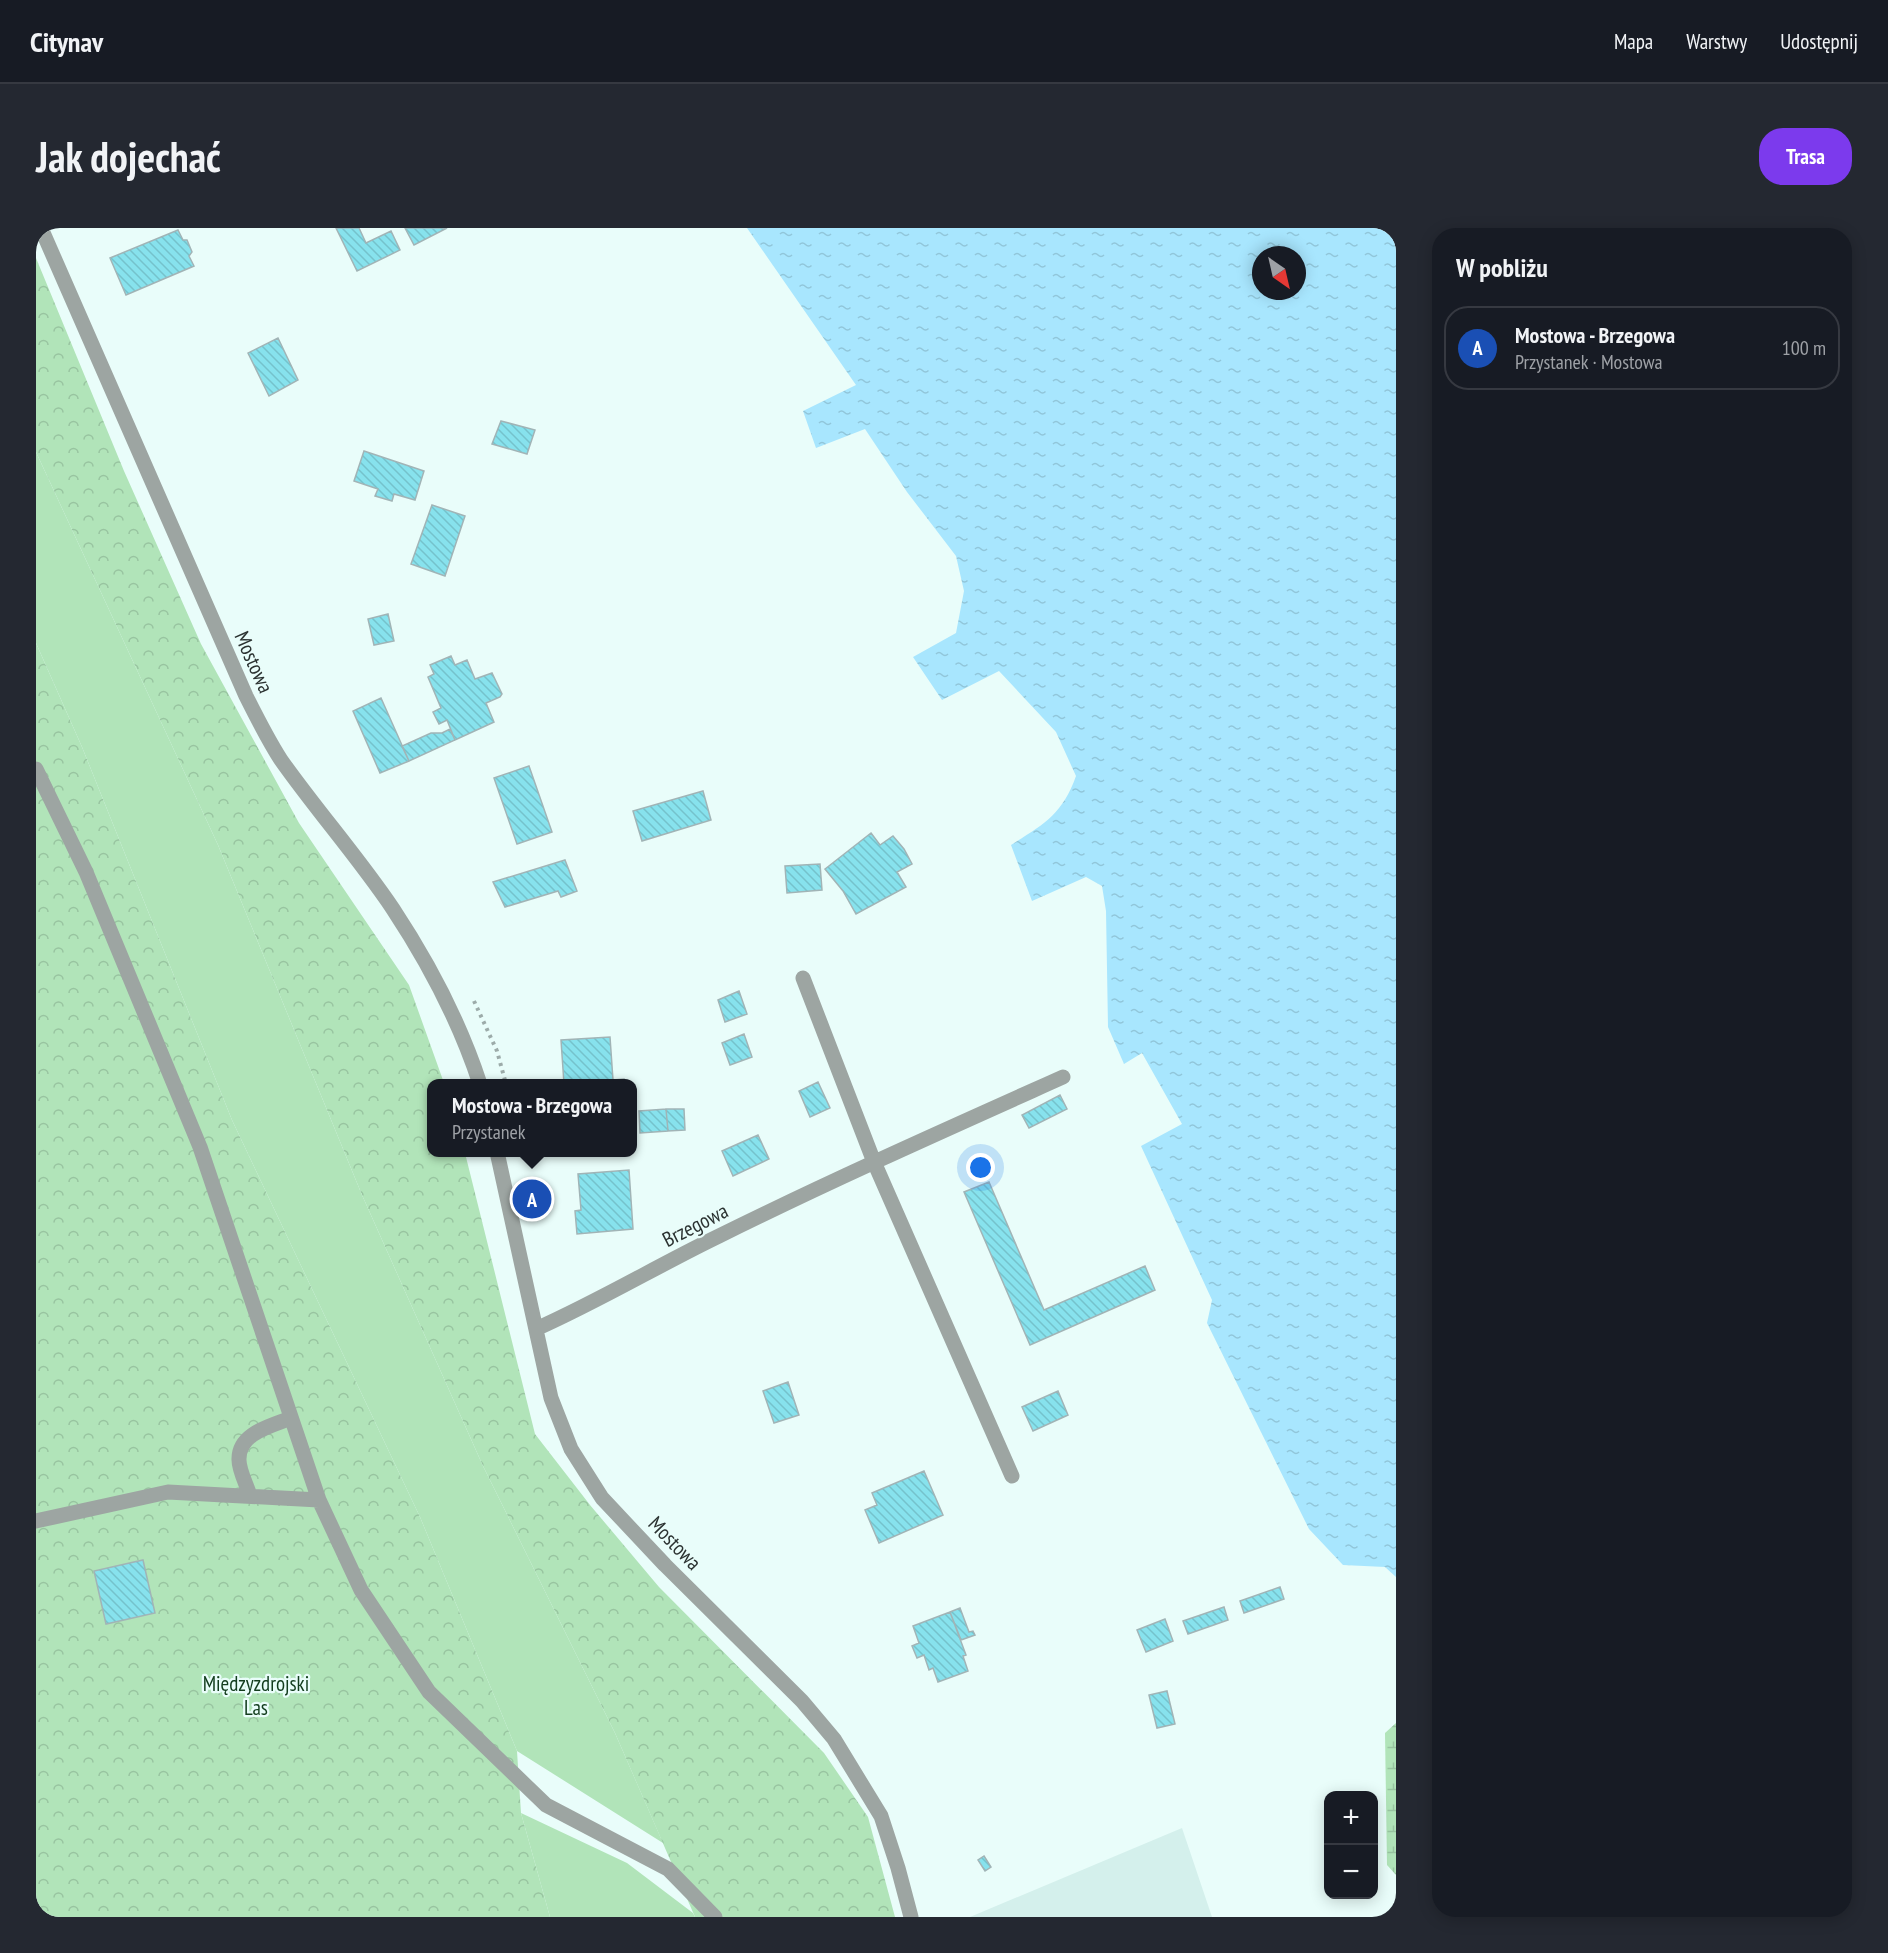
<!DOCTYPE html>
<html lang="pl">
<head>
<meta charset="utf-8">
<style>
	:root { --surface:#171b24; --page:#242831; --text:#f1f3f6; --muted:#9ea1a6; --line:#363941; --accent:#7c3aed }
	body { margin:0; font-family:"PT Sans Narrow",sans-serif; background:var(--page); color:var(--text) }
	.controls { position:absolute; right:18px; bottom:18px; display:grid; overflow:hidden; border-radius:12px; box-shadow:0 3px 15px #0003 }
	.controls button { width:54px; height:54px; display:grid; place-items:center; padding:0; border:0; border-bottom:2px solid var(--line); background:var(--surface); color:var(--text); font:30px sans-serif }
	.compass { position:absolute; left:1216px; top:18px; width:54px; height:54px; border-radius:50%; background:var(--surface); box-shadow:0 3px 15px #0003; rotate:146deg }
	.you { position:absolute; left:945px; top:940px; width:21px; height:21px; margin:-15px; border:4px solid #fff; border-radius:50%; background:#1a73e8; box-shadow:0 0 0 9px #1a73e833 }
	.badge { display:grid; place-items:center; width:39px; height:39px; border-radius:50%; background:var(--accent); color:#fff; font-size:20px; font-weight:700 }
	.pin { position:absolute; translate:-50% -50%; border:3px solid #fff; box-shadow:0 2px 6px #0006 }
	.popup { position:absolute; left:391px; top:851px; width:210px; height:78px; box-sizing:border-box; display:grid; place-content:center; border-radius:12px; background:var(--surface); filter:drop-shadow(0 2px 4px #0005); font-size:20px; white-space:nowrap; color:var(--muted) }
	.popup b { font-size:22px; color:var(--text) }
	.popup::after { content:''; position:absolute; left:50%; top:100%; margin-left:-12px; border:12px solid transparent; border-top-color:var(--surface) }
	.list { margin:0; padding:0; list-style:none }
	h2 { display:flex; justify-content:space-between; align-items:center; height:78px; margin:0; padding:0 24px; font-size:26px }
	h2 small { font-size:20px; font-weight:400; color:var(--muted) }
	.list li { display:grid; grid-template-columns:39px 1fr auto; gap:18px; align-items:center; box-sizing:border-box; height:84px; margin:0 12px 12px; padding:0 12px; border:2px solid var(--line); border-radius:24px }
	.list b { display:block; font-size:22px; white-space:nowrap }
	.list p { margin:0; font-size:20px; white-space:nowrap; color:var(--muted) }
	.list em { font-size:20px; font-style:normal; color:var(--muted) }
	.map { position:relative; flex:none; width:1360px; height:1689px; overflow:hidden; border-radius:24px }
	header { display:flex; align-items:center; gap:36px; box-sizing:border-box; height:84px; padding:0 30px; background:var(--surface); border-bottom:2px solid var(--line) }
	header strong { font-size:28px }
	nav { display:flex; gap:33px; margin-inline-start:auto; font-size:21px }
	.intro { display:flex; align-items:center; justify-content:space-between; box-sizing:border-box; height:144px; padding:0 36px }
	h1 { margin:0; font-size:42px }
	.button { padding:15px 27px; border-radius:24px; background:var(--accent); color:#fff; font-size:21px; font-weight:700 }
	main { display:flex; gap:36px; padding:0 36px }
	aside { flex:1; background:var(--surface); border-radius:24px; box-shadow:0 3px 15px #0003 }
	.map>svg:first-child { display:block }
	.built { fill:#d4f0ec }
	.grass { fill:#b1e4b9 }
	.forest { fill:url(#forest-crowns) }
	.wetland { fill:url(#wetland-marsh) }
	.water { fill:url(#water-ripples); fill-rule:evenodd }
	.building { fill:url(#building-back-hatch); stroke:#a1b4b6; stroke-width:1.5 }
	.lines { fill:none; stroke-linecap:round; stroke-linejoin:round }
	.path { stroke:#9caba9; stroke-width:4; stroke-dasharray:3 4.5; stroke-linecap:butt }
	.minor { stroke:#9da5a2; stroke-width:15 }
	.labels { text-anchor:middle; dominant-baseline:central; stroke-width:4.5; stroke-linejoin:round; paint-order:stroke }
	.street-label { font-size:21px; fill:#2b3231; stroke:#e9fdfa }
	.park-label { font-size:21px; fill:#133d1e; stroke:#e9fdfa }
</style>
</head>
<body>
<header>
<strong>Citynav</strong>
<nav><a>Mapa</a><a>Warstwy</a><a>Udostępnij</a></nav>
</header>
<div class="intro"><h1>Jak dojechać</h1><a class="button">Trasa</a></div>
<main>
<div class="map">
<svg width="1360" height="1689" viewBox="0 0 1360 1689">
	<defs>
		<pattern id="forest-crowns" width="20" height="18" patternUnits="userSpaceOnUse" patternTransform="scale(1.5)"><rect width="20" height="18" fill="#b1e4b9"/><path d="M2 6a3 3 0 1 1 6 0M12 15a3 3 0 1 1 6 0" fill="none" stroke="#98c4a0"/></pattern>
		<pattern id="wetland-marsh" width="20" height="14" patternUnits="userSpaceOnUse" patternTransform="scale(1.5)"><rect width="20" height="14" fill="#b1e4b9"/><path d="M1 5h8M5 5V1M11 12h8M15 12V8" fill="none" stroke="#98c4a0"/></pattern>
		<pattern id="water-ripples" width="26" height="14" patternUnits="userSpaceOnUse" patternTransform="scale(1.5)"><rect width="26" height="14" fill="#a8e6fe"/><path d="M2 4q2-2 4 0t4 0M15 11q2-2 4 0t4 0" fill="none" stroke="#91c6da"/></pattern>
		<pattern id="building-back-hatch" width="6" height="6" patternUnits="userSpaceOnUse" patternTransform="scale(1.5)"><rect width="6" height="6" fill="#87e2ed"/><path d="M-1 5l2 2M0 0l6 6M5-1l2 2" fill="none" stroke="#75c2cc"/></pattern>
	</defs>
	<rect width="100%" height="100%" fill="#e9fdfa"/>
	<!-- built -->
	<path class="built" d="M1146,1600L1176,1689H934Z"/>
	<!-- grass -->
	<path class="grass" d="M0,224L182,617L326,967L447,1238L579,1505L627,1615L481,1523L384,1289L196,892L46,519L0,415Z
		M485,1585L591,1635L657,1685L659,1689H514Z"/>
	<!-- forest -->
	<path class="forest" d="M0,30L88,243L165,416L263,595L373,757L408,855L396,856V924L429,925L499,1206L554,1277L623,1359L788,1525L832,1589L859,1689H659L579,1505L447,1238L326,967L182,617L0,224Z
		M0,415L46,519L196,892L384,1289L481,1523L485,1585L514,1689H0Z"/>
	<!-- wetland -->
	<path class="wetland" d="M1360,1495V1647L1351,1637L1349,1505Z"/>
	<!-- water -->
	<path class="water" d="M711,0H1360V1349L1349,1339L1307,1337L1273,1301L1171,1095L1176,1072L1105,918L1146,896L1106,825L1088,836L1072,799L1070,683L1066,658L1050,649L996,673L975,617C1008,596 1026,587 1040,548L1020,504L963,443L906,472L877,429L920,405L928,363L920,328L871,264L829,201L780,220L767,183L820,157ZM1225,27H1261V63H1225Z"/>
	<!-- building -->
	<path class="building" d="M300,0H323L330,15L355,3L364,22L321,43Z
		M369,0H411L378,17Z
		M142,2L147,12H151L156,24L153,28L158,38L90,67L74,30Z
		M242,110L262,152L233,168L212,125Z
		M465,193L499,202L491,226L456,216Z
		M328,223L388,243L379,272L358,266L356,273L339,268L342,261L318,253Z
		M396,277L429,288L409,348L375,336Z
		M352,386L358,413L338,417L332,391Z
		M415,428L419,437L431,432L439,451L456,445L466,466L464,469L450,475L458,494L419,512L411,492L403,496L397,484L405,480L392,449L398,446L394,437Z
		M345,470L373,533L344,545L317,483Z
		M414,501L419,512L373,533L366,518L395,505H406Z
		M493,538L516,604L481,616L458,550Z
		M667,563L675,592L606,613L597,583Z
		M835,605L844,617L857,608L868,621L876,636L861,644L870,659L820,686L807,663L789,641Z
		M529,632L541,663L525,669L522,663L469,679L457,654Z
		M784,636L786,662L751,665L749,638Z
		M703,763L711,786L689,794L682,772Z
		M708,806L716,829L694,837L686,815Z
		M574,809L577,852L588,851V856H528L525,812Z
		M782,854L794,880L774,889L763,863Z
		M1024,867L1031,881L993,900L986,887Z
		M630,881H648L649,902L632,903Z
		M630,881L632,903L604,905L603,883Z
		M722,907L733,931L697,948L686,923Z
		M593,942L597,1001L541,1006L539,983L545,982L542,946Z
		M953,954L1008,1082L1109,1038L1119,1062L994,1117L928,964Z
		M752,1154L763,1187L738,1195L727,1163Z
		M1022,1163L1032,1187L997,1203L986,1179Z
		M888,1243L907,1287L843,1315L829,1282L841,1277L836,1265Z
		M107,1332L119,1385L70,1396L58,1343Z
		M1244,1359L1248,1371L1208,1385L1204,1373Z
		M1188,1379L1192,1392L1152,1406L1147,1393Z
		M924,1380L933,1404L937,1403L939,1407L925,1412L914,1384Z
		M914,1384L930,1427L927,1428L932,1443L902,1454L897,1440L893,1442L888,1427L881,1430L876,1418L883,1415L877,1398Z
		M1129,1391L1137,1413L1110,1424L1101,1402Z
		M1131,1463L1139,1496L1121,1500L1113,1467Z
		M948,1628L955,1639L949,1643L942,1632Z"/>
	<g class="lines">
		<!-- path -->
		<path class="path" d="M438,773L461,823L470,856"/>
		<!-- minor -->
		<path class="minor" d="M5,0L210,468C221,490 232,512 245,532C281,583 322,629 357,681C394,737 423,792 444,856
			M0,541L50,644L164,919L283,1272L325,1362L393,1464L510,1577L632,1641L679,1689
			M767,750L838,934L976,1248
			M461,924L515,1170L535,1221L566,1270L629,1337L766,1473L798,1511L845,1588L862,1640L875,1689
			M500,1101C563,1073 621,1038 683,1008C796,952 911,901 1027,849
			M214,1268C211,1257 203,1243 203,1232C202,1205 235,1198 255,1190
			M0,1293L132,1264L283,1272"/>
	</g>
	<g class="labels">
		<!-- street labels -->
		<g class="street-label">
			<text transform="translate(218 434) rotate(66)">Mostowa</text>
			<text transform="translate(659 997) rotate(-27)">Brzegowa</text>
			<text transform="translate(639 1315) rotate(46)">Mostowa</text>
		</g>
		<!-- park labels -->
		<g class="park-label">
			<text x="220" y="1455">Międzyzdrojski<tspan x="220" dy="24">Las</tspan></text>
		</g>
	</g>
</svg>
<div class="controls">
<button>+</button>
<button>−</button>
</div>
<svg class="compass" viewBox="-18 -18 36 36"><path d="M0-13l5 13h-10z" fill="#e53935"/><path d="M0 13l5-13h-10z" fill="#9ea1a6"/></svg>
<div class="you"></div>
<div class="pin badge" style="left:496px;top:971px;background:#1a4fb4">A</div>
<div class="popup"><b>Mostowa - Brzegowa</b>Przystanek</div>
</div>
<aside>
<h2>W pobliżu<small></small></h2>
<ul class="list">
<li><span class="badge" style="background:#1a4fb4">A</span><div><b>Mostowa - Brzegowa</b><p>Przystanek · Mostowa</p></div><em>100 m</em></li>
</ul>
</aside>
</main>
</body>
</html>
